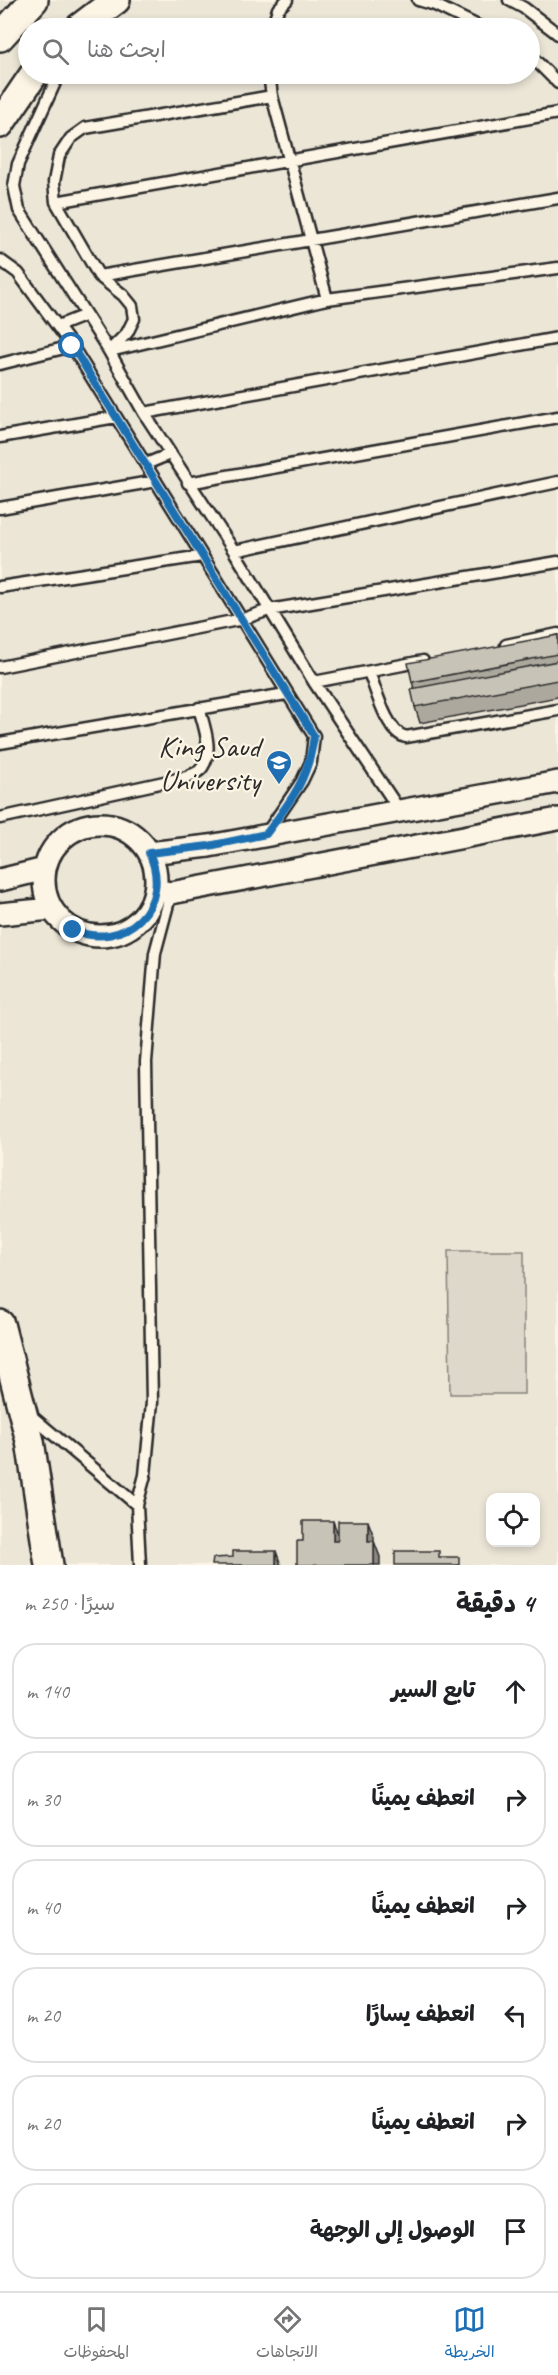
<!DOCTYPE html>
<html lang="ar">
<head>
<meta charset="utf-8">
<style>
	:root { --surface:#fff; --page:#f6f6f6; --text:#202124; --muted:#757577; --line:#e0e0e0; --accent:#1f6fb2 }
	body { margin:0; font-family:Caveat,"Playpen Sans Arabic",sans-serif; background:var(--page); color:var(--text); direction:rtl }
	.controls { position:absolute; right:18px; bottom:18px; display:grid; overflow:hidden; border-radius:12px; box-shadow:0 3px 9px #0003 }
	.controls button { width:54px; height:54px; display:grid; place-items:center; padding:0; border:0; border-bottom:2px solid var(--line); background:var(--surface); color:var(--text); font:30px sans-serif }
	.stop { position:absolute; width:18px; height:18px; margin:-14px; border:4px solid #1f6fb2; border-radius:50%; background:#fff }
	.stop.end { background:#1f6fb2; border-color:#fff; box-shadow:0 2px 6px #0008 }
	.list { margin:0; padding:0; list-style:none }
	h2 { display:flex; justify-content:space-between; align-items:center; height:78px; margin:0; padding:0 24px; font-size:26px }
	h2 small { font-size:20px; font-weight:400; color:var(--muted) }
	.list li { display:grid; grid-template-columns:39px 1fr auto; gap:18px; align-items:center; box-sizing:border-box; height:96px; margin:0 12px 12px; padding:0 12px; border:2px solid var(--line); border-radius:24px }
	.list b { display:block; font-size:22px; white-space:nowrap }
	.list em { font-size:20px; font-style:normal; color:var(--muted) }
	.icon { flex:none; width:33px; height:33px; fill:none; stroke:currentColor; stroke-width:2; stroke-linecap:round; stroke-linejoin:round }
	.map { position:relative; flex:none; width:558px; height:1565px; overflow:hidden; direction:ltr }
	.search { position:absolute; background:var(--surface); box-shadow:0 3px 9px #0003; left:18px; right:18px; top:18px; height:66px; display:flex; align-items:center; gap:15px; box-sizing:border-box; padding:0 21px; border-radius:33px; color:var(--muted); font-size:22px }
	.sheet { height:726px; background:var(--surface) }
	nav { display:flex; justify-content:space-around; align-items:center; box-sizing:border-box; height:84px; border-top:2px solid var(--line); background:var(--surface); font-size:16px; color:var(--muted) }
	nav a { display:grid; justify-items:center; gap:3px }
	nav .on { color:var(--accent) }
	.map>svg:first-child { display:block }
	.built { fill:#ece6d7; fill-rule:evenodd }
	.green { fill:#ded8ca; stroke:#84827a; stroke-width:1.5 }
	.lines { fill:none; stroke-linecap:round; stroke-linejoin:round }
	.service-casing { stroke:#2b2b2b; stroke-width:15 }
	.minor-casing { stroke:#2b2b2b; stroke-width:26 }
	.tertiary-casing { stroke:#2b2b2b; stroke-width:32 }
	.service { stroke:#fcf5e5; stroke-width:10 }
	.minor { stroke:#fcf5e5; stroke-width:21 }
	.tertiary { stroke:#fcf5e5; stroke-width:27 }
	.wall { fill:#aca89d; stroke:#2b2b2b; stroke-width:1.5 }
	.shaded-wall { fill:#8c8880; stroke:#2b2b2b; stroke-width:1.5 }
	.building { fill:#c8c3b7; stroke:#2b2b2b; stroke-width:1.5 }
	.route { stroke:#1f6fb2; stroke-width:8 }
	.labels { text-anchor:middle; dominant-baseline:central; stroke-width:4.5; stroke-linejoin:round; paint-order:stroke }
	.poi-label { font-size:30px; fill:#2b2b2b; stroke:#fcf5e5; text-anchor:end }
</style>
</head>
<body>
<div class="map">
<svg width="558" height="1565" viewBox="0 0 558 1565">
	<rect width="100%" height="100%" fill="#fcf5e5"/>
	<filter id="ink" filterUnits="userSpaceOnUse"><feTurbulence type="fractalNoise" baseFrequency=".0167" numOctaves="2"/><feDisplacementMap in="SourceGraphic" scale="12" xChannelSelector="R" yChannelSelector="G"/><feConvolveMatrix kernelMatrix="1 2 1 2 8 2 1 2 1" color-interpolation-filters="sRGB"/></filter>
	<g filter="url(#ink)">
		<!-- built -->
		<path class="built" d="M0,0H558V1565H0ZM28,28H530V74H28ZM490,1498H536V1542H490Z"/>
		<!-- green -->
		<path class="green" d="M448,1251H524V1394H450Z"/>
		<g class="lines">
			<defs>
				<path id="service" d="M418,0L435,5L482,28
					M509,0L524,8L558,34
					M272,28L278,9L287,0
					M530,55L558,83
					M59,74L18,164L14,186L19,210L109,351L144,413L234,551L314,682L400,811
					M272,96L327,299
					M56,202L558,113
					M0,260L18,273L72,346L314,736L311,762L302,781L266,834
					M99,276L558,198
					M58,326L86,315
					M109,351L127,333L134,319L132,306L123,295L99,276L56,202L54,182L59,156L71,138L85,128L272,96L269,74
					M110,351L327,299L558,268
					M0,364L72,346
					M144,413L558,338
					M0,437L116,417
					M146,464L170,454
					M188,483L558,417
					M0,508L156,481
					M234,551L558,482
					M0,587L202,556
					M506,645L558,634
					M0,667L243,619L269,610L558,562
					M369,672C376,690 387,733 406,737L558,710
					M314,682L423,661
					M0,743L286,694
					M0,818L187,777C190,775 197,773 200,770C215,754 204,726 199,708
					M29,1414L137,1505
					M140,1565L137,1505L145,1475L152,1402L146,1062L155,953L171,893"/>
				<path id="minor" d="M44 880a56 56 0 1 1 112 0a56 56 0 1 1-112 0Z
					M149,853L209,846L558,782
					M0,880L45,869
					M155,890L171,893L558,819
					M0,914L51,909"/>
				<path id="tertiary" d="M79,28L116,0
					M0,37L34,0
					M0,124L34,74
					M0,1324L30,1441L49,1565"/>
			</defs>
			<!-- service casing -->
			<use href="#service" class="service-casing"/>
			<!-- minor casing -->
			<use href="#minor" class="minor-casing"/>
			<!-- tertiary casing -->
			<use href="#tertiary" class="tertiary-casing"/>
			<!-- service -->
			<use href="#service" class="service"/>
			<!-- minor -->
			<use href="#minor" class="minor"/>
			<!-- tertiary -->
			<use href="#tertiary" class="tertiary"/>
		</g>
		<!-- wall -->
		<path class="wall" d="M558,635V697L420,723L415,707L414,688L412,682Z"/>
		<!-- shaded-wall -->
		<path class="shaded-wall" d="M333,1521L339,1537L338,1557L333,1541Z
			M368,1521L374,1537V1557L368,1541Z
			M374,1541L380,1557V1565H374Z
			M276,1551L281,1565H276Z"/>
		<!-- building -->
		<path class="building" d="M558,635V654L412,682L408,663Z
			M558,661V680L415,707L411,689Z
			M303,1521H333V1541H338V1521H368V1541H374V1565H297V1541H303Z
			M233,1551H276V1565H212L213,1558L233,1557Z
			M395,1551H439V1557H459V1565H395Z"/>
	</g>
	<g class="lines" filter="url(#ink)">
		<!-- route -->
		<path class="route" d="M72,346L314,736C308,780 292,799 266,834L209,846L149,853C174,905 125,952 73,930"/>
	</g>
	<!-- icons -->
	<defs>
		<symbol id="university-pin" viewBox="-11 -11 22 30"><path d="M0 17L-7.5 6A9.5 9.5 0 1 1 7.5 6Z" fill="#1f6fb2" stroke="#fcf5e5"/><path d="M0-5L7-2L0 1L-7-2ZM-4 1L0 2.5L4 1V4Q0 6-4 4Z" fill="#fff"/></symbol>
	</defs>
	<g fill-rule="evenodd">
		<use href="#university-pin" x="264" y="748" width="30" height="40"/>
	</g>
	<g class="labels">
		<!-- poi labels -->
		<g class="poi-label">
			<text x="260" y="746">King Saud<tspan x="260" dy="34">University</tspan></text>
		</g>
	</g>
</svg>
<div class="controls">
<button><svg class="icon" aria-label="locate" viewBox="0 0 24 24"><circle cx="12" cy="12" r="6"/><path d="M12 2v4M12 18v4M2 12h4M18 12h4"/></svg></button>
</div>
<div class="stop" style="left:72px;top:346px"></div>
<div class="stop end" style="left:73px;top:930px"></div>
<div class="search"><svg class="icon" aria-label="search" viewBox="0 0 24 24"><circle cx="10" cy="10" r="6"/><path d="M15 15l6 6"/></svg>ابحث هنا</div>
</div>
<section class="sheet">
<h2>4 دقيقة<small>سيرًا · 250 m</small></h2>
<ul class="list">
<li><svg class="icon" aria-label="ahead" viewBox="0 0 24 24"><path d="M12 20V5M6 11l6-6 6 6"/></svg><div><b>تابع السير</b></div><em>140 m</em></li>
<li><svg class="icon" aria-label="right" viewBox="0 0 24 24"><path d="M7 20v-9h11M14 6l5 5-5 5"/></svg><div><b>انعطف يمينًا</b></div><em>30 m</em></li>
<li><svg class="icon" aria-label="right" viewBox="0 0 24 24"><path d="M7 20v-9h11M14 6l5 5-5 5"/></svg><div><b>انعطف يمينًا</b></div><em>40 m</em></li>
<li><svg class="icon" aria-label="left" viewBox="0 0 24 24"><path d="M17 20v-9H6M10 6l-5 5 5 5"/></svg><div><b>انعطف يسارًا</b></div><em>20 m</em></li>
<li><svg class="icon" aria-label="right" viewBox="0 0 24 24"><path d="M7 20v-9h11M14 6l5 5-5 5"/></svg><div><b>انعطف يمينًا</b></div><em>20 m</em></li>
<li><svg class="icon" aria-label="arrive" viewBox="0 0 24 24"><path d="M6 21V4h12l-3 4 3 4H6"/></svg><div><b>الوصول إلى الوجهة</b></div></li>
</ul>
</section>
<nav>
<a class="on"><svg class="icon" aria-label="map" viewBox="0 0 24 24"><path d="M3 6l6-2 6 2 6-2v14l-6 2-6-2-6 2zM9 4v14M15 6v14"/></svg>الخريطة</a>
<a><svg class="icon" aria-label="directions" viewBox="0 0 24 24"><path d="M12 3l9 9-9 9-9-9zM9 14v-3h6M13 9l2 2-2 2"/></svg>الاتجاهات</a>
<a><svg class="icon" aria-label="saved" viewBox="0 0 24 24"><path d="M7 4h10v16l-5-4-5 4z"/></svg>المحفوظات</a>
</nav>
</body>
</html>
